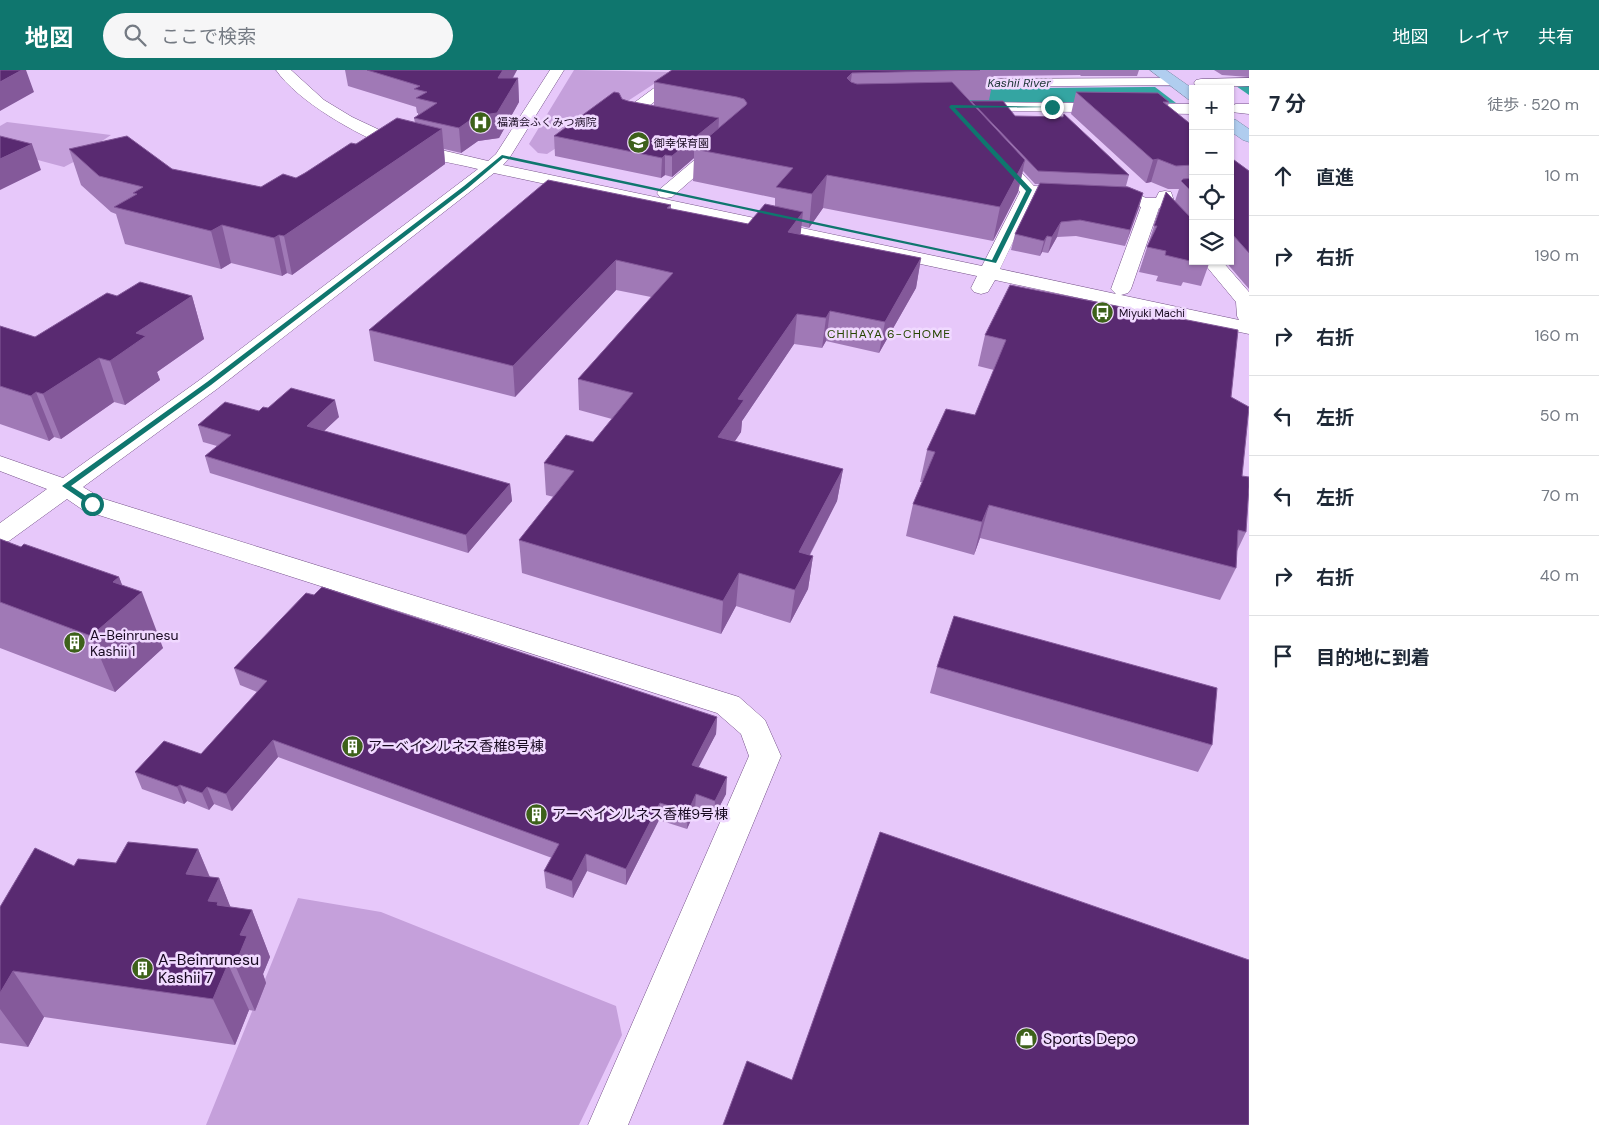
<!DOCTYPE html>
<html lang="ja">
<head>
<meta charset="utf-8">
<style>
	:root { --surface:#fff; --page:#f6f6f7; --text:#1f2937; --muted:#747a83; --line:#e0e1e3; --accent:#0f766e }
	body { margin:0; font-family:"DM Sans","Noto Sans JP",sans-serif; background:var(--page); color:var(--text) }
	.controls { position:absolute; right:15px; top:15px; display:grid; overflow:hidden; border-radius:0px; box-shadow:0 1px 4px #0004 }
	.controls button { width:45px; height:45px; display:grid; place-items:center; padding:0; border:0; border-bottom:1px solid var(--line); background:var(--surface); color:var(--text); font:25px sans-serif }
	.stop { position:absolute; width:15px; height:15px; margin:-11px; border:4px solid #0f766e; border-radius:50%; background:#fff }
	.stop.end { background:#0f766e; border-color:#fff; box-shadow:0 1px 5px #0008 }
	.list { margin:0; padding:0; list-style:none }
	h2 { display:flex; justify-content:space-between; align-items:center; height:65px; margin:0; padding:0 20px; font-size:21px }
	h2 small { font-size:16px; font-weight:400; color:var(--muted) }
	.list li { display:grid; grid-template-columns:32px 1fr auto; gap:15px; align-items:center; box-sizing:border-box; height:80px; padding:0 20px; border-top:1px solid var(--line) }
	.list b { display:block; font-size:19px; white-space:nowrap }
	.list em { font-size:16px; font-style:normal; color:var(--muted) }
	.icon { flex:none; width:28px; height:28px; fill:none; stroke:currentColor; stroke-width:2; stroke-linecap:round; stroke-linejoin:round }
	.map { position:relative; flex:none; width:1249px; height:1055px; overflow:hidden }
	header { display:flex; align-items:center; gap:30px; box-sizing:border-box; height:70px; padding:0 25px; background:var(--accent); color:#fff }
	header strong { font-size:24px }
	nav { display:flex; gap:28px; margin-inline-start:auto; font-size:18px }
	.search { width:350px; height:45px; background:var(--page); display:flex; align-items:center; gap:12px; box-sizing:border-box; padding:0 18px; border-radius:28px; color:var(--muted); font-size:19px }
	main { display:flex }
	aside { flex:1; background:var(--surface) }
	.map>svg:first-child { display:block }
	.green { fill:#c5a0db }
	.water { fill:#34a5a2 }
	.pier { fill:#e7c8fa }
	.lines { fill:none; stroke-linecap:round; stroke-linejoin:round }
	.minor-casing { stroke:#745188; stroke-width:1 }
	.highway-casing { stroke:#7b89a7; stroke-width:1 }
	.minor { fill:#fff; fill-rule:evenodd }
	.highway { fill:#b0cdef; fill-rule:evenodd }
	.wall { fill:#a079b6 }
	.shaded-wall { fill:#84599a }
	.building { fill:#592a71; stroke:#84599a }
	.route { fill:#0f766e }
	.labels { text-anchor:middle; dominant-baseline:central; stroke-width:5; stroke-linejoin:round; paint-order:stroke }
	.far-poi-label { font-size:11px; fill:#180a20; stroke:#f0d9ff; text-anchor:start }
	.far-water-label { font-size:12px; font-style:italic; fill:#1d3535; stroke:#f0d9ff }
	.far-neighbourhood-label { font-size:12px; letter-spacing:1px; fill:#264600; stroke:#f0d9ff }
	.poi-label { font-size:14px; fill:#180a20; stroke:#f0d9ff; text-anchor:start }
	.near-poi-label { font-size:16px; fill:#180a20; stroke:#f0d9ff; text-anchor:start }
</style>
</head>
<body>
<header>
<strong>地図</strong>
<div class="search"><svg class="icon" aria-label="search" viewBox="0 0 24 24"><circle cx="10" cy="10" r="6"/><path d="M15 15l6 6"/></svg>ここで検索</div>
<nav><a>地図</a><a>レイヤ</a><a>共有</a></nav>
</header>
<main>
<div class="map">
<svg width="1249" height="1055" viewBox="0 0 1249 1055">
	<rect width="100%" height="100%" fill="#e7c8fa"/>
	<!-- green -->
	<path class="green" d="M574,0L672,2L547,84L538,83L529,74Z
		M7,52L111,65L102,71V77L64,97L0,80V56Z
		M298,828L381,842L616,936L622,965L579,1055H206Z"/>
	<!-- water -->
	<path class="water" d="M1249,16V32H1230V19H1193V33L849,31L851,20Z"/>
	<!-- pier -->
	<path class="pier" d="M1236,16L1249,25V32H1230V19H1193V33H1176L1155,17Z"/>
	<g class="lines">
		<defs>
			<path id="minor" d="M276,0H291L324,30L352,47L403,71L488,91L496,84L550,0H564L510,87L503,95L982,196L1020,122L986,83L988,80H1000L1034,116L1129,120L1146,128H1156L1159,122L1165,121L1171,122L1174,131L1171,135L1159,138L1131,219L1128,223L1121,225L1239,250L1237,246L1236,232L1202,191H1222L1249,222V264L995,210L988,222L981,224L974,222L971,218L977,206L494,103L217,319L83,417L101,428L739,627L765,650L781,686L628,1055H588L749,686L741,664L717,643L83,440L67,429L9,471L0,473V453L47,419L0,401V386L63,408L201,309L478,99C450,92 419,88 392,78C357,65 297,31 276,0ZM1035,126L1124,130L1141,137L1111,219L1116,224L1000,199Z
				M678,3L683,4L685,7L683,10L641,42L654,45L656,48L654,51L648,53L623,47L620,44L623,41L673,4Z
				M1173,8L1178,9L1180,12L1178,15L957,17L952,16L950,13L952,10L957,9Z
				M1249,8V16L1201,17L1196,16L1194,13L1196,10L1201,9Z
				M970,32L1193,34V44L965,40L962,37L965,34Z
				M1236,34H1249V44L1231,42V36Z
				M723,69L729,71L731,74L729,77L672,127L666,128L660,127L657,123L660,119L717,71Z"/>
			<path id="highway" d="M1150,0H1166L1193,19V30L1188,29Z
				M1230,48L1236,50L1249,59V72L1243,70L1230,61Z"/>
		</defs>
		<!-- minor casing -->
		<use href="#minor" class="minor-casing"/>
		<!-- highway casing -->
		<use href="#highway" class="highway-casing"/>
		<!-- minor -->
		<use href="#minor" class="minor"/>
		<!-- highway -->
		<use href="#highway" class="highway"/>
	</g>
	<!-- wall -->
	<path class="wall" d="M345,0H517L513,8H518L519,32L499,68L478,71L461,83L444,79L445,94L292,205L287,203L282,206L231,193L221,199L125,174L116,144L111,142L81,115L69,79L172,99L261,117L296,108L356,74L415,53L414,48L418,45V43H417L416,37L348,16Z
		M672,0H1139L1137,6H1080L1081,5L994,6L989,30H969L970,32L971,31L1015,46L1129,105L1126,116L1143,123L1125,176L1076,166L1057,167L1048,183L1042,182L1040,186L1011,180L1015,164L1039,114H1035L1023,101L1018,122L993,171L823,138L809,158L801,156L800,164L921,188L916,218L879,283L826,271L822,278L794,274L742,351L741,362L735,371L843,399L837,431L810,485L813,486L808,519L790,553L736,536L721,564L522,503L519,470L554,427L546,425L544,393L593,372L612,349L579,340L578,309L651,227L616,220L515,327L374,291L369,260L671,135V139L748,154L775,136V128L693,111L694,88L672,107L665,105L661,108L555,86L554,66L622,29L628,31L654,36V12Z
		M1214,0H1249V7L1222,5Z
		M1076,22L1169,32L1168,36L1193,56V191H1210L1201,216L1183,212L1181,216L1156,211L1158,206L1139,202L1154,156L1175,131L1179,119H1168L1151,112L1146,113L1071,44Z
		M1230,87L1249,101V219L1225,191H1230Z
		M192,226L204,269L157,302L160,310L125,335L114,332L61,369L54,367L49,371L0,354V256L35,267Z
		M985,265L1231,327L1242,406L1246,462L1237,481L1236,498L1220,530L980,468L974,485L906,466L913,434L922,412H920L927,380L975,345L994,300L978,296Z
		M268,338L339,347L324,361L510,414L512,431L468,483L210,403L205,386L217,376L203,372L198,355L259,341Z
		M0,469L21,477L119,507L122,515L163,578L115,622L0,578Z
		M937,597L1212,675L1198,702L930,623Z
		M234,598L717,647L716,664L698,697L726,724L714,747L695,741L687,759L659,750L626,815L587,801L573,828L546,818L544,801L552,788L278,687L232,741L214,734L209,740L187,731L184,734L142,719L135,702L201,684L257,622L240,615Z
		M198,779L210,807L219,808L230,837L252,840L270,887L263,904L266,913L255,941L249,940L235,975L44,947L28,977L0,973V837L74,796L116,793Z"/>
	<!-- shaded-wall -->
	<path class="shaded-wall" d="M22,0H26L34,22L0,41V12Z
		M503,0H517L499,31L498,8Z
		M852,3L848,33L847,8Z
		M518,8L519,32L499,68L478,71L461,83L459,58Z
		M719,48L718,68L694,79V88L672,107V86Z
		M442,59L445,94L292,205L284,166Z
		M32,74L41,100L0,120V89Z
		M665,85V105L661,108L662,88Z
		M1158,89L1151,112L1146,113L1153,90Z
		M1025,90L1018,122L993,171L1000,137Z
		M827,105L823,138L809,158L812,124Z
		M1143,123L1139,138L1125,176L1130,160Z
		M803,142L800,170L788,162Z
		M1061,152L1057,167L1048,183L1052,167Z
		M222,155L231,193L221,199L211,161Z
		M279,165L287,203L282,206L274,168Z
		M1047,166L1042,182L1040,186L1044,171Z
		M921,188L916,218L879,283L885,252Z
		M616,190V220L515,327L513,296Z
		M192,226L204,269L157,302L160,310L125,335L110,291L136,263Z
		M830,241L826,271L822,278L826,248Z
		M797,244L794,274L742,351L741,362L716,399L718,367L738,329Z
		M99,288L114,332L61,369L43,324Z
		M36,322L54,367L49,371L31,326Z
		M335,330L339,347L311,373L307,356Z
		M843,399L837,431L794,515L799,482Z
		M510,414L512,431L468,483L466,465Z
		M989,435L980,468L974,485L982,452Z
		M813,486L808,519L790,553L795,520Z
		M739,503L736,536L721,564L723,531Z
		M119,507L129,533L142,522L163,578L115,622L91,566L113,512Z
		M717,647L716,664L691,712L692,695Z
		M273,670L278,687L232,741L226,724Z
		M727,707L726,724L714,747L715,731Z
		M180,715L187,731L184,734L177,717Z
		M207,717L214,734L209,740L202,723Z
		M696,724L695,741L687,759L688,742Z
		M660,733L659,750L626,815V799Z
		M198,779L214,818L219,808L238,856L232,871L186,804Z
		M586,784L587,801L573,828L572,811Z
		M252,840L270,887L263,904L266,913L255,941L235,895L240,865Z
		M228,894L249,940L235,975L213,929Z
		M13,901L44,947L28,977L0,939V923Z"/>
	<!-- building -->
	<path class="building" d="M0,0H22L0,12Z
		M367,0H503L498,8H518L497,43L476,46L459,58L414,48L437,33L416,28L427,22L414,19L420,16Z
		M672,0H980L852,3L847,8L851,12L857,14L952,12L1025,90L1000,137L827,105L812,124L776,117L793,98L694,79L746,35L747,33L744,29L737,27L654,12Z
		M614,22L619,23L622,29L628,31L719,48L672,86L665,85L662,88L554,66Z
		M1076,22L1158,23L1169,32H1163L1193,56V95L1176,96L1158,89L1153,90Z
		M971,31H1003L1015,46L1063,47L1064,44L1129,105L1038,101Z
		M397,48L442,59L284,166L279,165L274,168L222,155L211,161L114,137L137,124L133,123L143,117L99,106L69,79L127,66L172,99L261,117L283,104L296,108L305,103L351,73L356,74Z
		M0,66L32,74L0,89Z
		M1230,87L1249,101V183L1233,165H1230Z
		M1193,108V123L1181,111L1183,109Z
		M548,110L671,135L667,138L748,154L765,134L803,142L788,162L921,188L885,252L830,241L826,248L797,244L738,329L744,330L718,367L843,399L799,482L813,486L795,520L739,503L723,531L519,470L574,401L544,393L566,365L593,372L633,323L578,309L673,203L616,190L513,296L369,260Z
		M1040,113L1128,117L1143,123L1130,160L1080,150L1061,152L1052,167L1047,166L1044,171L1015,164Z
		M1166,122L1193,150V187H1191L1190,191L1165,185L1166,181L1147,177L1157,156H1154Z
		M140,212L192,226L136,263L146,266L110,291L99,288L43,324L36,322L31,326L0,316V256L35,267L107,223L117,226Z
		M1010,215L1238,260L1231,327L1249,337L1242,406L1249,407V417L1246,462L1238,460L1236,498L989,435L982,452L913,434L935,382L927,380L946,339L975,345L1006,270L985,265Z
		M291,318L335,330L307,356L510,414L466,465L205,386L231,365L198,355L225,332L259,341L263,337L268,338Z
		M0,469L21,477L24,474L119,507L113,512L142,522L91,566L0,532Z
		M322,517L717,647L692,695L727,707L715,731L696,724L688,742L660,733L626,799L586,784L572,811L544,801L559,774L273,670L226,724L207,717L202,723L180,715L177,717L135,702L164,671L201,684L267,611L234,598L306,523L314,525Z
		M954,546L1217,618L1212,675L937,597Z
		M880,762L1249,890V1055H723L747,991L792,1010Z
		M128,772L198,779L186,804L219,808L208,831L218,832L217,835L252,840L240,865L247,866L235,895L228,894L213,929L13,901L0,923V837L35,778L74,796L78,789L116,793Z"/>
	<!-- route -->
	<path class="route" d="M951,35L1055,37L955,38L1032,120L996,193L503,88L468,118L211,315L71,416L95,432V435H90L62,416L207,312L464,116L502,85L992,190L1026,121L949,37Z"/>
	<!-- icons -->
	<defs>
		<symbol id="hospital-disc" viewBox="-11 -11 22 22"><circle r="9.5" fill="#3d611a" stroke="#f0d9ff"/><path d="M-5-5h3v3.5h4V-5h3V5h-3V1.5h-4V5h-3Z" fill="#fff"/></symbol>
		<symbol id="school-disc" viewBox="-11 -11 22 22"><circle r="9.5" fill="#3d611a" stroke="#f0d9ff"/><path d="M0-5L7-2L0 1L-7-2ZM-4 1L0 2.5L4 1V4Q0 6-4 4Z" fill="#fff"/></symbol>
		<symbol id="bus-disc" viewBox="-11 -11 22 22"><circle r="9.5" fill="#3d611a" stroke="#f0d9ff"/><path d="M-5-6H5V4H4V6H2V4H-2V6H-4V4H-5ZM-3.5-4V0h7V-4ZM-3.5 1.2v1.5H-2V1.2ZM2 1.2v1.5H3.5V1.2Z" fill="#fff"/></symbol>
		<symbol id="building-disc" viewBox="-11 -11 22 22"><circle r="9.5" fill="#3d611a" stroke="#f0d9ff"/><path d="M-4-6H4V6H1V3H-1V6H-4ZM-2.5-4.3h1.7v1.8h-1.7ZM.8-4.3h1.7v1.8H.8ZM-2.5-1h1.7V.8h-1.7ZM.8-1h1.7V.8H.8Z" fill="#fff"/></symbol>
		<symbol id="shop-disc" viewBox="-11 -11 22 22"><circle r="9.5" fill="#3d611a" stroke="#f0d9ff"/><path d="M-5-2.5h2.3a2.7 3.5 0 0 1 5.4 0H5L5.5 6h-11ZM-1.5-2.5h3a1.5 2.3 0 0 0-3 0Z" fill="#fff"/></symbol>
	</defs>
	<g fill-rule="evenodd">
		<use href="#hospital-disc" x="468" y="40" width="25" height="25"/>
		<use href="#school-disc" x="626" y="60" width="25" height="25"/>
		<use href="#bus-disc" x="1090" y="230" width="25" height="25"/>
		<use href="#building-disc" x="62" y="560" width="25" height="25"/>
		<use href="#building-disc" x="340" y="664" width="25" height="25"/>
		<use href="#building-disc" x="524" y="732" width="25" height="25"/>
		<use href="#building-disc" x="130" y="886" width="25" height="25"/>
		<use href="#shop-disc" x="1014" y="956" width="25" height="25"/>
	</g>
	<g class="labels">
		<!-- far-poi labels -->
		<g class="far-poi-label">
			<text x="497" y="52">福満会ふくみつ病院</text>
			<text x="654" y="73">御幸保育園</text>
			<text x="1119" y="243">Miyuki Machi</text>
		</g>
		<!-- far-water labels -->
		<g class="far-water-label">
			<text x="1019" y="13">Kashii River</text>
		</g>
		<!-- far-neighbourhood labels -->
		<g class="far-neighbourhood-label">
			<text x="889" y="264">CHIHAYA 6-CHOME</text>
		</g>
		<!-- poi labels -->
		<g class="poi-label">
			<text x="90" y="565">A-Beinrunesu<tspan x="90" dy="16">Kashii 1</tspan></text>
			<text x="368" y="676">アーベインルネス香椎8号棟</text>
			<text x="552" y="744">アーベインルネス香椎9号棟</text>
		</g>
		<!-- near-poi labels -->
		<g class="near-poi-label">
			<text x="158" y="889">A-Beinrunesu<tspan x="158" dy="18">Kashii 7</tspan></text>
			<text x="1043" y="968">Sports Depo</text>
		</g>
	</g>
</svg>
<div class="controls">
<button>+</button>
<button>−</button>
<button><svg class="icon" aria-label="locate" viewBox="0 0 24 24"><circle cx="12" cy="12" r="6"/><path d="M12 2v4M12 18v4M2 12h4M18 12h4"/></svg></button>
<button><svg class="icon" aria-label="layers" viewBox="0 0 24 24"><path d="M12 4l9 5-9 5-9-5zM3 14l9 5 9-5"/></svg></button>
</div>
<div class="stop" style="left:92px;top:434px"></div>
<div class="stop end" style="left:1052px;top:37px"></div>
</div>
<aside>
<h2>7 分<small>徒歩 · 520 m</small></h2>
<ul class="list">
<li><svg class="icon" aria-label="ahead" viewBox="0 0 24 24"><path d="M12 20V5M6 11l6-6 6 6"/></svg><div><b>直進</b></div><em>10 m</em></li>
<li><svg class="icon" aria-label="right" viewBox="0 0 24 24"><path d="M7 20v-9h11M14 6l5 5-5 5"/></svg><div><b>右折</b></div><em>190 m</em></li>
<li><svg class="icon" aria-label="right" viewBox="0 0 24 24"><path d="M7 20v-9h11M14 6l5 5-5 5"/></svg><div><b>右折</b></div><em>160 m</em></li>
<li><svg class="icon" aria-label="left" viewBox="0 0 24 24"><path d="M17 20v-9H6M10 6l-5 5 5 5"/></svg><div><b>左折</b></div><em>50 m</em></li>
<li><svg class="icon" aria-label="left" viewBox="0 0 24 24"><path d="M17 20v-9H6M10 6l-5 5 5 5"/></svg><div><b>左折</b></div><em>70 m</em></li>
<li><svg class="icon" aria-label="right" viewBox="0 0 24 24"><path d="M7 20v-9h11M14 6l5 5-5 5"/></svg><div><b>右折</b></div><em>40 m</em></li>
<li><svg class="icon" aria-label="arrive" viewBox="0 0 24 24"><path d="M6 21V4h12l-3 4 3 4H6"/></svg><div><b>目的地に到着</b></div></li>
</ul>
</aside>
</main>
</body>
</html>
